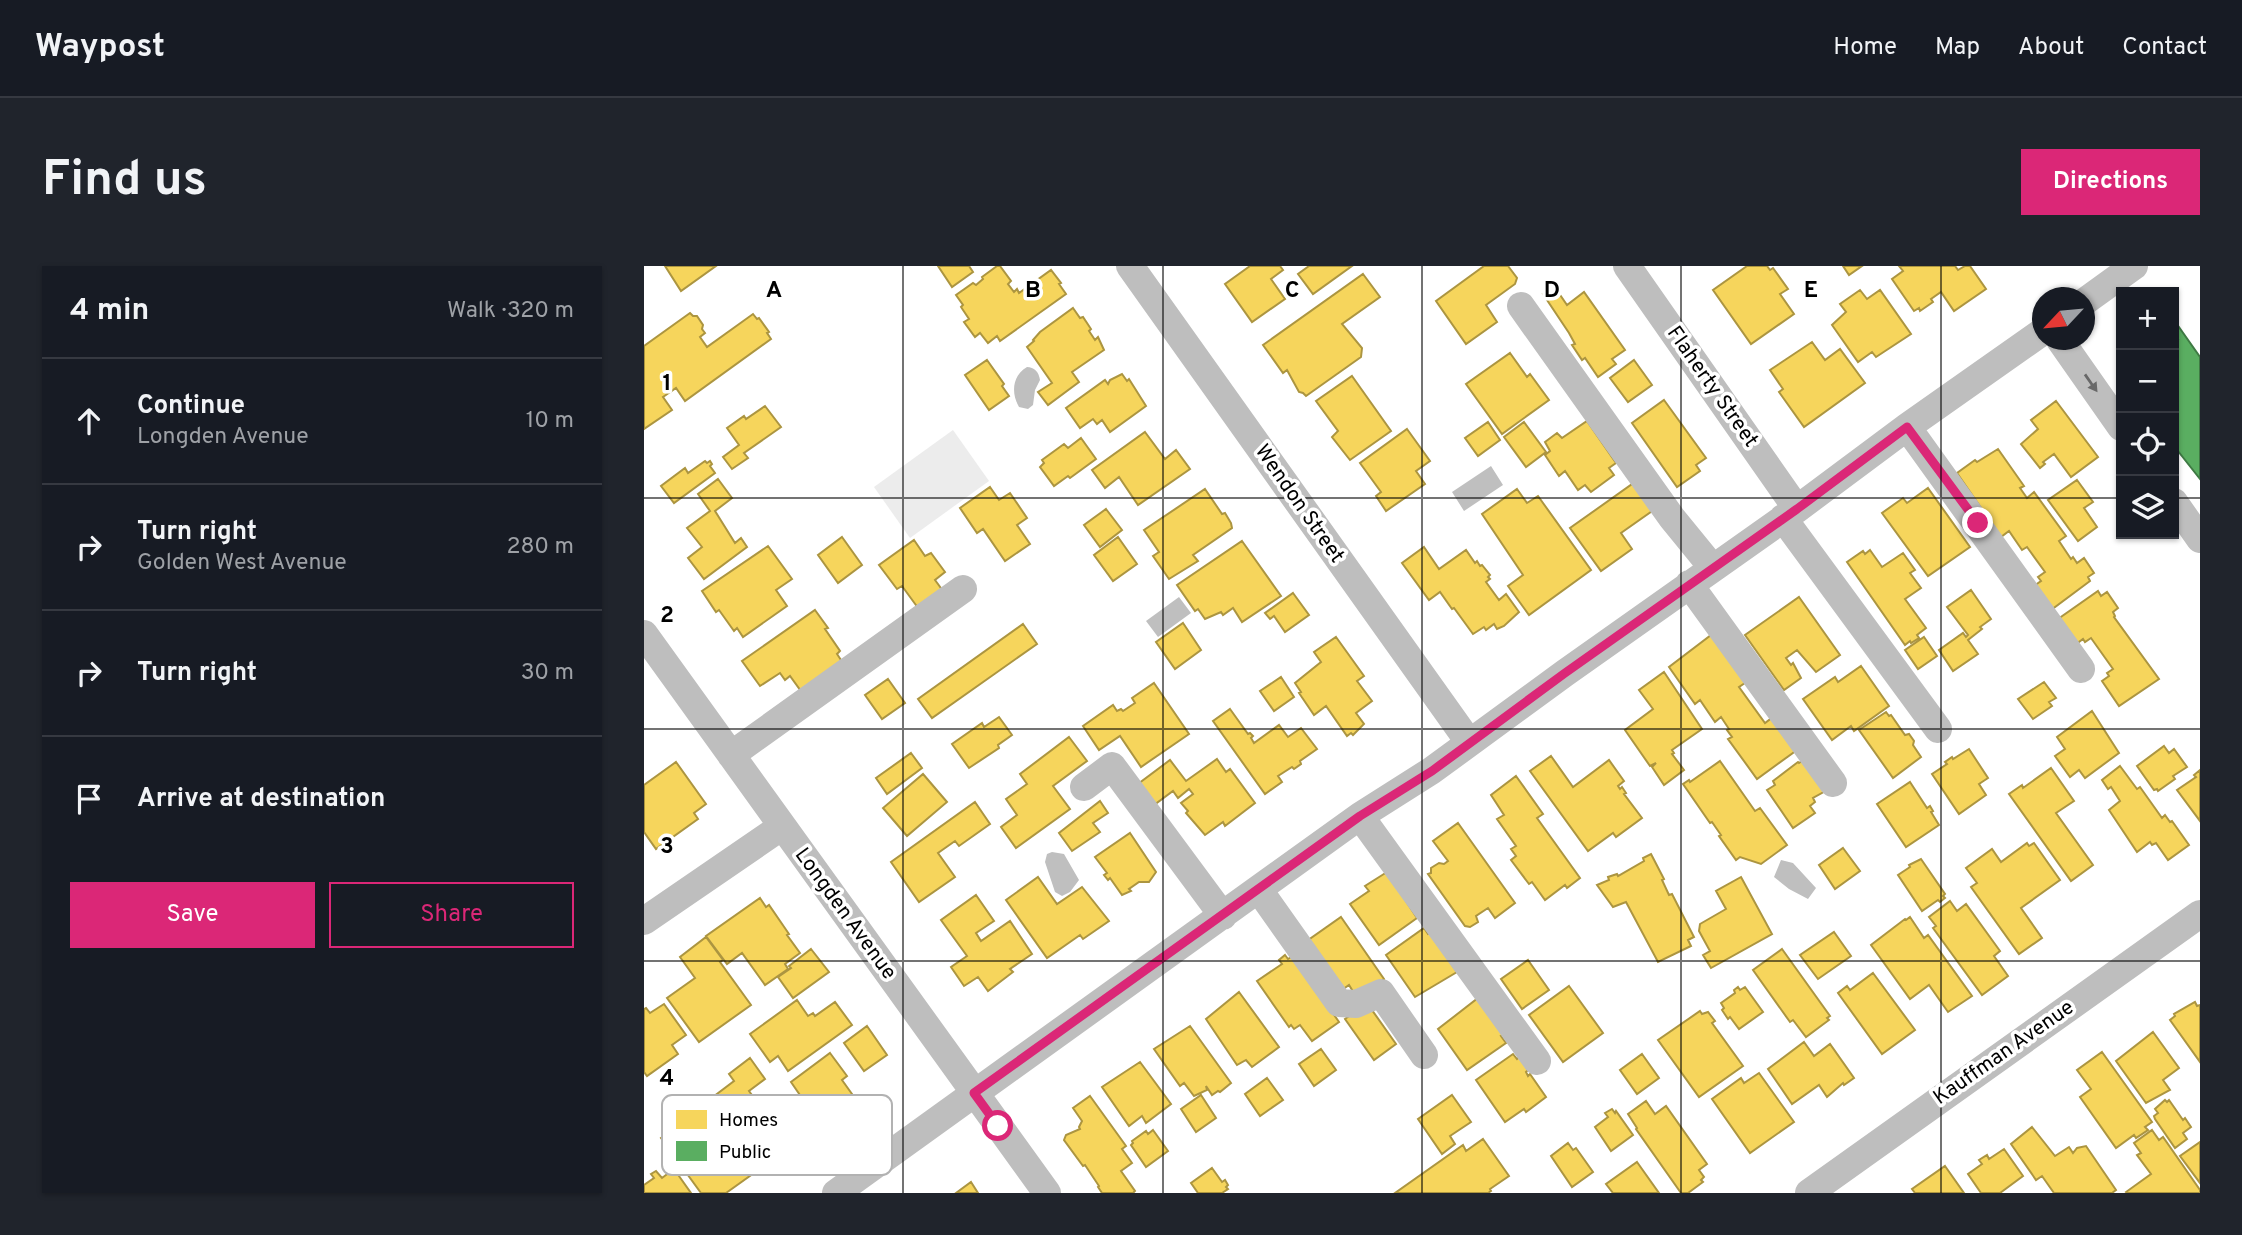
<!DOCTYPE html>
<html lang="en">
<head>
<meta charset="utf-8">
<style>
	:root { --surface:#171b24; --page:#20242c; --text:#f1f3f6; --muted:#9ea1a6; --line:#363941; --accent:#db2777 }
	body { margin:0; font-family:Overpass,sans-serif; background:var(--page); color:var(--text) }
	.controls { position:absolute; right:21px; top:21px; display:grid; overflow:hidden; border-radius:0px; box-shadow:0 2px 5px #0004 }
	.controls button { width:63px; height:63px; display:grid; place-items:center; padding:0; border:0; border-bottom:2px solid var(--line); background:var(--surface); color:var(--text); font:35px sans-serif }
	.compass { position:absolute; left:1388px; top:21px; width:63px; height:63px; border-radius:50%; background:var(--surface); box-shadow:0 2px 5px #0004; rotate:244deg }
	.stop { position:absolute; width:21px; height:21px; margin:-16px; border:5px solid #db2777; border-radius:50%; background:#fff }
	.stop.end { background:#db2777; border-color:#fff; box-shadow:0 2px 7px #0008 }
	.list { margin:0; padding:0; list-style:none }
	h2 { display:flex; justify-content:space-between; align-items:center; height:91px; margin:0; padding:0 28px; font-size:30px }
	h2 small { font-size:23px; font-weight:400; color:var(--muted) }
	.list li { display:grid; grid-template-columns:46px 1fr auto; gap:21px; align-items:center; box-sizing:border-box; height:126px; padding:0 28px; border-top:2px solid var(--line) }
	.list b { display:block; font-size:26px; white-space:nowrap }
	.list p { margin:0; font-size:23px; white-space:nowrap; color:var(--muted) }
	.list em { font-size:23px; font-style:normal; color:var(--muted) }
	.actions { display:flex; gap:14px; padding:21px 28px }
	.actions a { flex:1; padding:16px 0; border:2px solid var(--accent); border-radius:0px; text-align:center; font-size:24px; color:var(--accent) }
	.actions .main { background:var(--accent); color:#fff }
	.icon { flex:none; width:38px; height:38px; fill:none; stroke:currentColor; stroke-width:2; stroke-linecap:round; stroke-linejoin:round }
	.map { position:relative; flex:none; width:1556px; height:927px; overflow:hidden; border-radius:0px }
	header { display:flex; align-items:center; gap:42px; box-sizing:border-box; height:98px; padding:0 35px; background:var(--surface); border-bottom:2px solid var(--line) }
	header strong { font-size:33px }
	nav { display:flex; gap:38px; margin-inline-start:auto; font-size:24px }
	.intro { display:flex; align-items:center; justify-content:space-between; box-sizing:border-box; height:168px; padding:0 42px }
	h1 { margin:0; font-size:49px }
	.button { padding:18px 32px; border-radius:0px; background:var(--accent); color:#fff; font-size:24px; font-weight:700 }
	main { display:flex; gap:42px; padding:0 42px }
	aside { flex:1; background:var(--surface); border-radius:0px; box-shadow:0 2px 5px #0004 }
	.map>svg:first-child { display:block }
	.green { fill:#ececec }
	.water { fill:#bfbfbf }
	.homes { fill:#f6d55c; stroke:#ac9540; stroke-width:2 }
	.public { fill:#5aae61; stroke:#3f7a44; stroke-width:2 }
	.lines { fill:none; stroke-linecap:round; stroke-linejoin:round }
	.minor { stroke:#bebebe; stroke-width:28 }
	.oneway { fill:#686868 }
	.route { stroke:#db2777; stroke-width:9 }
	.grid { fill:none; stroke:#000; stroke-width:2; stroke-opacity:0.55 }
	.labels { text-anchor:middle; dominant-baseline:central; stroke-width:7; stroke-linejoin:round; paint-order:stroke }
	.street-label { font-size:21px; fill:#000; stroke:#fff }
	.key { fill:#fff; stroke:#b2b2b2; stroke-width:2 }
	.key-label { font-size:19px; fill:#000 }
	.grid-label { font-size:23px; text-anchor:middle; font-weight:bold; fill:#000; stroke:#fff; stroke-width:7; stroke-linejoin:round; paint-order:stroke }
</style>
</head>
<body>
<header>
<strong>Waypost</strong>
<nav><a>Home</a><a>Map</a><a>About</a><a>Contact</a></nav>
</header>
<div class="intro"><h1>Find us</h1><a class="button">Directions</a></div>
<main>
<aside>
<h2>4 min<small>Walk · 320 m</small></h2>
<ul class="list">
<li><svg class="icon" aria-label="ahead" viewBox="0 0 24 24"><path d="M12 20V5M6 11l6-6 6 6"/></svg><div><b>Continue</b><p>Longden Avenue</p></div><em>10 m</em></li>
<li><svg class="icon" aria-label="right" viewBox="0 0 24 24"><path d="M7 20v-9h11M14 6l5 5-5 5"/></svg><div><b>Turn right</b><p>Golden West Avenue</p></div><em>280 m</em></li>
<li><svg class="icon" aria-label="right" viewBox="0 0 24 24"><path d="M7 20v-9h11M14 6l5 5-5 5"/></svg><div><b>Turn right</b></div><em>30 m</em></li>
<li><svg class="icon" aria-label="arrive" viewBox="0 0 24 24"><path d="M6 21V4h12l-3 4 3 4H6"/></svg><div><b>Arrive at destination</b></div></li>
</ul>
<div class="actions"><a class="main">Save</a><a>Share</a></div>
</aside>
<div class="map">
<svg width="1556" height="927" viewBox="0 0 1556 927">
	<rect width="100%" height="100%" fill="#fff"/>
	<!-- green -->
	<path class="green" d="M309,164L345,215L266,272L230,221Z"/>
	<!-- water -->
	<path class="water" d="M383,101C390,101 395,106 396,114L391,124L389,139L384,143L375,141C367,127 368,110 383,101Z
		M847,200L859,219L820,245L808,226Z
		M535,331L547,347L514,371L502,355Z
		M408,586L420,588L435,614L426,626L418,630L411,626L401,596L403,588Z
		M1137,594L1149,597L1172,622L1164,633L1145,623L1130,611Z"/>
	<!-- homes -->
	<path class="homes" d="M21,0H72L37,25Z
		M294,0H325L329,6L308,21Z
		M353,0H356L367,15L364,18L370,26L373,23L375,27L407,4L417,17L415,18L422,28L356,75L353,70L344,77L336,67L331,71L320,56L325,53L317,41L319,39L312,29L329,17L332,19L339,13L338,11Z
		M606,0H636L639,4L627,13L641,33L608,56L581,18Z
		M665,0H708L669,28L654,8Z
		M840,0H864L873,12L871,18L842,39L853,56L822,78L792,35Z
		M1103,0H1123L1126,4L1129,2L1144,23L1136,28L1150,48L1107,78L1069,24Z
		M1199,0H1218L1205,9Z
		M1255,0H1311L1314,4L1321,0H1326L1342,23L1310,45L1297,26L1287,33L1289,36L1276,45L1275,42L1270,45L1248,13L1259,5Z
		M719,8L736,31L698,58L718,82L717,91L662,130L659,127L655,126L643,104L639,107L619,79Z
		M910,20L923,39L940,26L981,84L968,93L972,98L954,111L941,92L938,94L928,79L931,78L925,67L899,28Z
		M1216,24L1223,33L1236,24L1267,68L1232,91L1228,86L1214,96L1188,59L1202,46L1196,38Z
		M429,42L436,52L439,51L447,63L445,65L451,74L454,71L460,84L428,106L435,116L404,139L394,126L408,117L383,81L390,75L389,74L396,66Z
		M46,47L49,50H53L59,59L58,63L61,67L56,71L63,81L109,48L113,53L115,52L125,66L123,67L127,73L41,135L32,122L19,131L28,144L0,163V80Z
		M1168,76L1181,94L1196,83L1221,117L1160,161L1135,126L1139,123L1126,104Z
		M866,87L883,111L886,108L905,134L858,168L822,118Z
		M343,94L360,118L358,120L365,130L345,144L321,109Z
		M990,94L1008,119L984,136L966,112Z
		M478,108L483,115L485,113L502,140L466,166L458,154L453,158L449,153L436,162L422,142L461,114L464,118L466,114Z
		M708,110L747,165L706,194L688,171L694,165L672,135Z
		M1020,134L1062,192L1052,199L1056,205L1033,221L988,157Z
		M1412,135L1454,191L1427,211L1410,188L1399,196L1401,198L1396,202L1377,178L1394,163L1387,154Z
		M121,140L137,161L100,187L104,192L88,203L79,191L95,179L83,162L100,150L102,153Z
		M943,155L972,197L965,202L970,209L947,226L941,219L934,224L921,205L915,210L901,189L906,185L901,176L913,167L918,172Z
		M844,156L856,174L834,190L821,172Z
		M880,156L902,186L882,201L860,171Z
		M763,163L786,195L772,205L781,218L742,245L732,230L737,226L716,197Z
		M501,166L521,193L532,184L546,203L494,239L475,211L461,222L448,204Z
		M437,172L452,193L426,212L424,210L410,220L396,201L400,197L398,194L420,178L424,182Z
		M1354,183L1380,220L1376,222L1383,232L1390,226L1422,270L1415,275L1427,293L1429,291L1433,297L1440,292L1450,307L1444,311L1446,315L1407,344L1390,320L1397,315L1394,311L1401,306L1383,281L1378,284L1365,265L1357,271L1313,207L1331,194L1333,196Z
		M61,195L63,197L66,195L68,198L66,200L71,207L30,237L17,220L41,202L44,207Z
		M74,213L88,232L71,245L91,277L97,272L103,281L60,313L44,292L58,281L43,262L66,245L54,228Z
		M1433,214L1449,236L1440,242L1453,261L1434,275L1404,234Z
		M991,216L1011,243L977,267L988,283L957,305L926,262Z
		M346,221L355,234L366,227L383,252L373,259L386,278L361,295L339,263L333,267L316,242Z
		M1284,222L1326,281L1284,310L1238,247L1259,232L1263,237Z
		M561,223L578,248L581,247L587,257L588,262L549,289L554,295L525,313L509,290L515,286L500,264Z
		M873,223L883,237L894,230L947,304L885,349L864,320L879,309L838,248Z
		M462,243L478,264L456,281L440,259Z
		M198,271L218,299L194,317L174,289Z
		M474,271L493,298L469,315L450,289Z
		M270,274L281,290L287,287L301,306L291,314L302,329L277,346L258,320L253,323L235,299Z
		M598,275L637,330L598,356L589,342L579,349L577,346L561,353L554,343L551,345L533,319Z
		M124,280L148,313L132,324L143,340L99,371L93,362L90,365L75,344L72,346L58,325Z
		M780,281L795,303L822,284L831,297L833,295L836,300L838,299L846,309L844,311L846,313L842,316L855,334L862,328L875,346L860,360L853,363L850,358L842,364L840,361L829,368L810,342L808,343L796,326L785,334L758,297Z
		M1226,284L1238,301L1259,287L1271,304L1266,307L1277,322L1261,333L1282,362L1273,369L1275,372L1267,377L1266,375L1261,379L1203,296L1219,285L1221,288Z
		M1327,324L1347,353L1336,361L1338,363L1324,374L1334,388L1309,405L1295,384L1319,367L1322,371L1324,369L1303,341Z
		M1454,325L1457,330L1463,326L1474,342L1469,346L1471,350L1470,351L1515,413L1475,440L1458,415L1465,410L1463,407L1469,403L1447,372L1441,376L1439,373L1431,379L1414,353Z
		M649,327L665,349L641,366L630,350L626,353L621,347Z
		M1155,331L1196,389L1172,406L1153,384L1142,392L1147,399L1149,397L1157,412L1140,424L1101,369Z
		M171,344L184,362L181,363L196,385L193,388L203,403L162,432L146,410L141,414L136,407L116,420L98,395Z
		M539,357L557,384L531,403L512,376Z
		M379,358L393,378L288,452L274,433Z
		M1071,366L1104,415L1095,421L1121,457L1129,451L1153,484L1113,513L1084,473L1088,471L1083,464L1085,463L1077,451L1071,456L1056,434L1051,438L1025,401Z
		M692,371L720,410L713,415L728,435L712,447L720,458L709,469L707,467L703,470L682,440L670,449L655,427L657,426L651,417L677,396L670,386Z
		M1280,371L1293,390L1274,403L1261,384Z
		M1217,400L1245,440L1210,465L1207,460L1188,474L1159,433L1191,411L1194,416Z
		M1020,406L1058,463L1028,484L1030,487L1028,488L1040,504L1020,519L1008,501L1012,497L1006,500L981,464L1009,443L995,424Z
		M637,411L650,431L630,445L616,425Z
		M244,413L261,437L238,453L221,429Z
		M1400,416L1412,432L1405,436L1408,440L1389,453L1374,433Z
		M510,417L545,468L497,501L476,470L455,484L439,460L469,439L473,445L477,443L479,445L491,437L488,432Z
		M586,443L604,468L606,467L609,470L607,472L610,477L635,459L644,471L657,462L673,483L656,495L657,498L650,503L648,501L634,510L638,516L621,528L569,455Z
		M1448,445L1475,487L1441,512L1435,504L1426,511L1411,490L1421,483L1413,471Z
		M1242,446L1245,450L1247,449L1261,469L1265,468L1270,475L1269,479L1277,491L1249,512L1215,464Z
		M355,451L368,469L354,479L355,482L325,502L308,478L338,457L340,461Z
		M425,471L443,495L409,520L426,543L372,582L357,561L373,549L362,533L383,518L376,508Z
		M1520,480L1525,487L1530,483L1543,501L1529,510L1531,513L1514,525L1513,523L1510,524L1493,500Z
		M1325,483L1344,512L1335,518L1342,529L1315,548L1288,508L1303,498L1301,496L1308,491L1309,493Z
		M267,487L278,502L243,528L232,512Z
		M907,490L929,521L965,494L980,515L974,520L976,523L978,521L982,527L980,528L998,552L972,571L969,567L944,585L886,505Z
		M1165,490L1187,522L1169,532L1171,536L1166,540L1171,547L1149,562L1123,524L1131,519L1129,515L1154,496L1155,497Z
		M573,493L582,506L586,503L611,537L581,560L579,556L561,569L542,547L544,545L537,537L549,528L545,523L534,532L529,525L510,539L494,518L526,494L542,515Z
		M1076,495L1111,545L1116,542L1143,579L1117,598L1096,591L1092,594L1075,570L1077,569L1068,556L1066,557L1039,518L1045,514L1046,516Z
		M32,496L62,538L50,547L54,553L12,583L0,566V519Z
		M1476,500L1493,523L1496,521L1518,552L1521,549L1526,556L1528,555L1545,579L1524,594L1512,577L1508,579L1506,576L1493,586L1465,544L1476,535L1467,521L1464,523L1458,514Z
		M1407,502L1430,535L1412,547L1449,599L1427,615L1365,528L1378,519L1379,522Z
		M1556,504V555L1533,524L1552,511L1550,509Z
		M279,508L303,536L263,570L239,542Z
		M872,510L899,548L893,552L936,612L923,622L921,619L901,634L888,616L885,618L867,594L872,590L867,583L872,580L853,553L860,549L847,529Z
		M1266,516L1283,542L1286,540L1289,545L1287,546L1295,559L1262,581L1233,538Z
		M456,535L464,547L449,557L456,566L428,585L415,567Z
		M331,536L346,558L315,580L311,575L294,587L311,611L275,636L247,596Z
		M814,557L871,637L851,652L844,642L832,650L834,656L826,661L821,660L784,608L787,607V602L795,597L800,598L804,595L789,575Z
		M486,567L512,606L505,616H495L485,623L487,625L478,629L466,612L464,614L460,609L463,607L451,591Z
		M1383,577L1385,580L1390,577L1416,614L1377,642L1398,672L1375,688L1327,621L1333,617L1322,602L1348,583L1357,596Z
		M1199,582L1216,605L1191,623L1175,599Z
		M1007,588L1020,613L1018,614L1025,629L1028,628L1050,671L1044,674L1047,680L1014,696L982,636L969,641L953,619L965,614L964,611L973,608L974,610L1000,595L999,592Z
		M1277,593L1301,628L1299,630L1301,632L1296,636L1294,634L1278,645L1254,609L1266,601L1265,599Z
		M743,606L773,652L735,679L706,638L725,625L721,620Z
		M394,611L413,638L438,621L465,655L439,673L436,669L403,692L362,634Z
		M1097,611L1128,668L1067,702L1059,689L1066,685L1055,665L1056,658L1082,643L1072,625Z
		M332,629L350,655L332,667L337,675L366,655L388,688L366,703L369,706L344,725L334,711L320,720L307,701L323,690L297,654Z
		M116,632L122,641L125,639L145,668L143,669L156,687L141,698L144,703L121,719L98,687L83,698L62,670Z
		M1306,635L1313,645L1322,638L1356,685L1350,690L1364,710L1338,729L1289,662L1292,660L1285,651Z
		M697,651L740,713L713,732L705,719L698,724L660,677Z
		M1266,651L1280,672L1284,669L1328,730L1304,746L1285,719L1266,733L1227,679L1261,653L1262,654Z
		M780,662L784,668L786,667L813,706L771,731L742,689Z
		M1190,666L1207,690L1174,713L1156,689Z
		M62,671L79,694L76,696L107,739L55,776L23,732L51,712L36,691Z
		M167,683L185,706L149,732L134,711L147,702L145,700Z
		M1138,683L1186,750L1183,752L1185,754L1162,771L1149,754L1146,756L1109,704Z
		M641,689L644,693L649,690L695,756L668,775L656,759L650,763L647,759L645,761L613,715L638,698L635,694Z
		M884,694L905,724L878,743L857,713Z
		M1229,707L1271,764L1238,788L1194,727L1203,720L1206,724Z
		M925,720L959,767L919,796L885,749Z
		M1094,721L1096,724L1101,721L1119,746L1095,763L1086,751L1084,753L1078,744L1080,742L1077,737L1091,727L1090,724Z
		M595,726L635,781L608,801L602,794L593,799L562,753Z
		M834,732L860,769L857,770L862,777L823,804L794,763Z
		M153,734L164,750L169,747L171,750L191,736L208,759L144,805L134,790L126,796L106,768Z
		M1551,736L1553,740L1556,739V796L1526,754L1531,750L1530,748Z
		M723,737L752,778L730,794L701,753Z
		M20,738L42,769L28,779L34,788L3,810L0,806V743L2,742L6,747Z
		M1056,745L1058,748L1064,746L1071,755L1068,757L1099,800L1055,831L1014,774Z
		M223,760L243,789L220,805L200,777Z
		M546,760L587,817L576,826L574,825L568,829L562,820L563,824L550,830L540,817L536,820L510,783Z
		M1509,766L1535,802L1519,814L1526,824L1502,837L1472,795Z
		M1160,776L1170,790L1186,778L1210,812L1200,819L1199,817L1183,831L1175,819L1148,838L1124,803Z
		M677,783L692,804L670,820L655,798Z
		M1458,786L1508,856L1501,861L1504,864L1492,872L1490,869L1472,882L1436,831L1447,823L1433,804Z
		M186,787L203,810L198,814L213,835L178,861L147,816Z
		M869,788L873,793L875,791L884,804L882,806L884,810L886,808L902,831L882,846L880,843L861,856L832,814Z
		M998,788L1015,812L993,828L976,804Z
		M106,792L121,813L105,825L119,844L124,840L134,853L136,852L148,873L137,881L141,886L115,903L65,834L90,815L85,808Z
		M496,796L527,838L502,857L498,850L485,860L458,821Z
		M1115,807L1150,856L1106,887L1068,833L1097,812L1100,817Z
		M623,812L639,834L616,850L601,828Z
		M557,829L572,852L552,866L537,843Z
		M808,829L827,856L806,870L811,878L798,888L774,853Z
		M446,830L482,880L478,883L488,897L477,905L491,925L489,927H458L454,921L455,920L441,899L439,900L420,874L422,869L436,863L435,861L438,855L429,842Z
		M1521,834L1523,836L1525,834L1539,854L1541,852L1547,861L1539,867L1543,873L1531,882L1511,853L1510,850L1514,847L1511,843Z
		M1002,835L1011,848L1022,840L1063,898L1055,904L1060,911L1057,914L1059,916L1044,927H1037L992,863L993,862L984,848Z
		M968,843L971,847L972,845L989,869L967,885L951,861L964,851L961,847Z
		M49,849L59,863L72,853L110,907L82,927H57L17,872Z
		M1388,861L1411,890L1425,881L1429,887L1433,882L1442,880L1472,924L1468,927H1410L1398,910L1392,914L1367,878Z
		M509,864L524,885L502,901L487,879L489,877L488,875L502,865L504,868Z
		M1508,864L1515,874L1519,871L1556,924V927H1483L1482,926L1507,908L1493,889L1497,887L1490,877Z
		M839,873L865,910L846,923L847,925L844,927H751L819,879L822,885Z
		M1556,876V917L1536,890Z
		M924,877L929,884L932,882L949,906L928,921L907,890Z
		M1360,883L1379,910L1356,927H1337L1324,908L1338,898L1335,894L1343,889L1345,893Z
		M993,896L1015,927H969L962,918Z
		M1301,900L1320,927H1271L1268,923Z
		M568,902L578,916L581,914L584,919L582,921L584,923L578,927H554L547,917Z
		M30,903L47,927H0V919L10,912L7,908L12,905L18,912Z
		M327,916L334,927H312Z"/>
	<!-- public -->
	<path class="public" d="M1530,54L1556,91V213L1530,180V75L1534,73L1530,67Z"/>
	<g class="lines">
		<!-- minor -->
		<path class="minor" d="M486,0L825,476
			M983,0L1153,243
			M1440,36L1490,0
			M877,40L1028,252L1068,301
			M1416,74L1477,161
			M1263,161L1437,403
			M1530,236L1556,273
			M1139,252L1294,463
			M1045,318L1189,517
			M0,368L403,927
			M87,489L319,323
			M440,521L468,500L579,650
			M716,550L893,795
			M615,624L695,737L712,738L737,727L780,789
			M0,655L137,561
			M192,927L716,550L787,505L921,407L1153,243L1263,161L1398,66
			M1165,927L1556,648"/>
	</g>
	<!-- one-way arrows -->
	<defs><path id="oneway-solid" d="M-6-.8H1V-3.2L6.5 0L1 3.2V.8H-6Z" transform="scale(1.75)"/></defs>
	<use class="oneway" href="#oneway-solid" transform="translate(1447 117) rotate(55)"/>
	<g class="lines">
		<!-- route -->
		<path class="route" d="M354,860L330,827L716,550L788,505L921,407L1153,243L1263,161L1334,257"/>
	</g>
	<!-- grid -->
	<path class="grid" d="M259,0V927M519,0V927M778,0V927M1037,0V927M1297,0V927M0,232H1477M1530,232H1556M0,463H1556M0,695H1556"/>
	<g class="labels">
		<!-- street labels -->
		<g class="street-label">
			<text transform="translate(1068 121) rotate(55)">Flaherty Street</text>
			<text transform="translate(655 238) rotate(55)">Wendon Street</text>
			<text transform="translate(201 648) rotate(54)">Longden Avenue</text>
			<text transform="translate(1360 787) rotate(-35)">Kauffman Avenue</text>
		</g>
	</g>
	<!-- legend -->
	<rect x="18" y="829" width="230" height="80" rx="10" class="key"/>
	<rect x="32" y="844" width="31" height="19" fill="#f6d55c"/>
	<rect x="32" y="875" width="31" height="20" fill="#5aae61"/>
	<g class="key-label">
		<text x="75" y="860">Homes</text>
		<text x="75" y="892">Public</text>
	</g>
	<g class="grid-label">
		<text x="130" y="31">A</text>
		<text x="389" y="31">B</text>
		<text x="648" y="31">C</text>
		<text x="908" y="31">D</text>
		<text x="1167" y="31">E</text>
		<text x="23" y="124">1</text>
		<text x="23" y="356">2</text>
		<text x="23" y="587">3</text>
		<text x="23" y="819">4</text>
	</g>
</svg>
<div class="controls">
<button>+</button>
<button>−</button>
<button><svg class="icon" aria-label="locate" viewBox="0 0 24 24"><circle cx="12" cy="12" r="6"/><path d="M12 2v4M12 18v4M2 12h4M18 12h4"/></svg></button>
<button><svg class="icon" aria-label="layers" viewBox="0 0 24 24"><path d="M12 4l9 5-9 5-9-5zM3 14l9 5 9-5"/></svg></button>
</div>
<svg class="compass" viewBox="-18 -18 36 36"><path d="M0-13l5 13h-10z" fill="#e53935"/><path d="M0 13l5-13h-10z" fill="#9ea1a6"/></svg>
<div class="stop" style="left:354px;top:860px"></div>
<div class="stop end" style="left:1334px;top:257px"></div>
</div>
</main>
</body>
</html>
